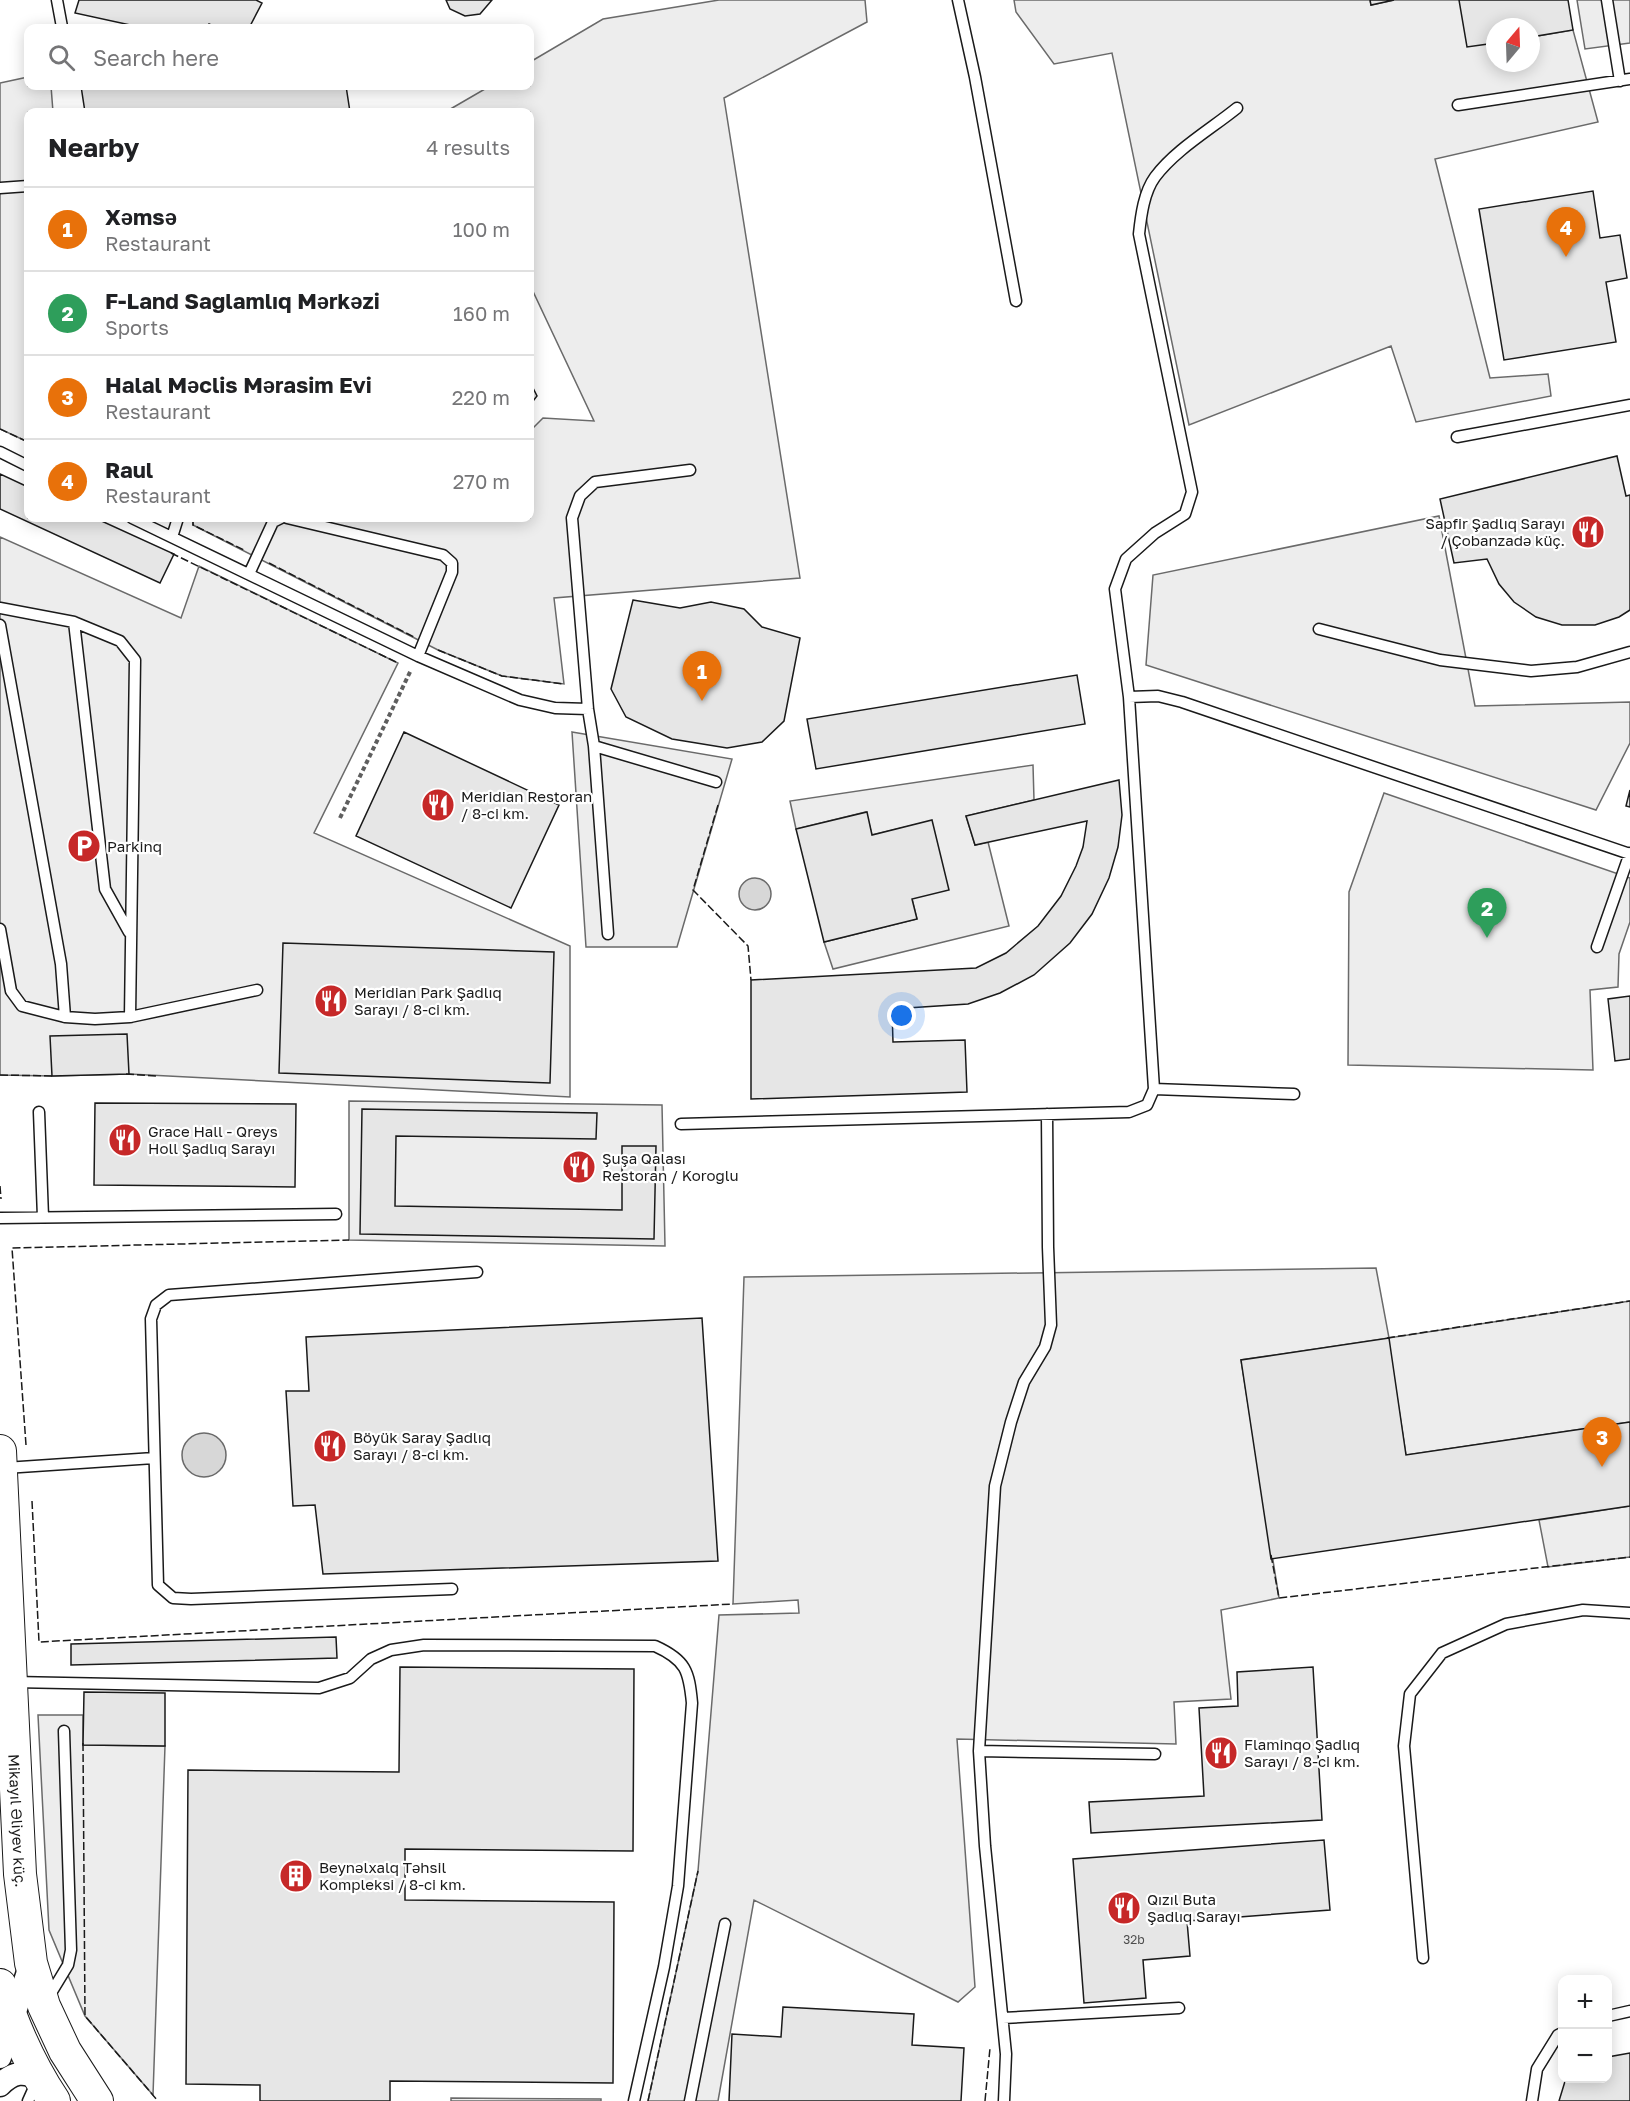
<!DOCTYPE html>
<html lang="en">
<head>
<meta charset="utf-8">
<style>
	:root { --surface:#fff; --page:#f2f2f2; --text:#202124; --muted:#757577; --line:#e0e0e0; --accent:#c62828 }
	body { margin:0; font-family:"Golos Text",sans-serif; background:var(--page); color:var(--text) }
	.controls { position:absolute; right:18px; bottom:18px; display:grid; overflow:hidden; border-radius:12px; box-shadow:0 3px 15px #0003 }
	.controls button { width:54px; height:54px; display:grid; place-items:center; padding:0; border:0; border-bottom:2px solid var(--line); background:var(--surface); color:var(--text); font:30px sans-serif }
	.compass { position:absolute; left:1486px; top:18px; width:54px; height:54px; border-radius:50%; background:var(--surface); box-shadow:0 3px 15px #0003; rotate:19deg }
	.you { position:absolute; left:902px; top:1016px; width:21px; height:21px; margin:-15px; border:4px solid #fff; border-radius:50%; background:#1a73e8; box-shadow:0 0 0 9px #1a73e833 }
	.badge { display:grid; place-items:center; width:39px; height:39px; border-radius:50%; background:var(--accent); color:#fff; font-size:20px; font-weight:700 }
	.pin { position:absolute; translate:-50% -50px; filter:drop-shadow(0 2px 3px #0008) }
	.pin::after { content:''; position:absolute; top:32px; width:21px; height:18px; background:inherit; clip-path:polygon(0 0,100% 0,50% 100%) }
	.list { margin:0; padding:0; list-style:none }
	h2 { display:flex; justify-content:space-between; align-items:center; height:78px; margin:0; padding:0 24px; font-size:26px }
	h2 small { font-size:20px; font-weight:400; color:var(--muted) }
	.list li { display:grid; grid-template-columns:39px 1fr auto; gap:18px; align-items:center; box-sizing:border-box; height:84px; padding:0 24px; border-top:2px solid var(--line) }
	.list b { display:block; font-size:22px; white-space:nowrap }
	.list p { margin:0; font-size:20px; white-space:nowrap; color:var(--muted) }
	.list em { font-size:20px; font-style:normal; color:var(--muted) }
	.icon { flex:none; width:33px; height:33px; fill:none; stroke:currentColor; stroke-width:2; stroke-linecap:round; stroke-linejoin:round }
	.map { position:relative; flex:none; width:1630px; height:2101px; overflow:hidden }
	.search { position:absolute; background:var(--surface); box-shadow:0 3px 15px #0003; left:24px; top:24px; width:510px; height:66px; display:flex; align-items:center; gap:15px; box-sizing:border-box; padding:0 21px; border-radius:12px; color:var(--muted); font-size:22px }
	.panel { position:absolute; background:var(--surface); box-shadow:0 3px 15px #0003; left:24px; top:108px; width:510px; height:414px; border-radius:12px }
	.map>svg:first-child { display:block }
	.built { fill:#ededed; stroke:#6a6a6a; stroke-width:1.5 }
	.water { fill:#d7d7d7; stroke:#6a6a6a; stroke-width:1.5 }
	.building { fill:#e6e6e6; stroke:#1a1a1a; stroke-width:1.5 }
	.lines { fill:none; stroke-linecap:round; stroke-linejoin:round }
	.service-casing { stroke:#1a1a1a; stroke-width:13 }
	.minor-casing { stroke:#1a1a1a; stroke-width:25 }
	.secondary-casing { stroke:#1a1a1a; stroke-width:34 }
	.path { stroke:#5f5f5f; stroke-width:4; stroke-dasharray:4.5 3; stroke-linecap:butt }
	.service { stroke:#fff; stroke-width:10 }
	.minor { stroke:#fff; stroke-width:22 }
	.secondary { stroke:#fff; stroke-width:32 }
	.fence { stroke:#1a1a1a; stroke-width:1.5; stroke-dasharray:8 3; stroke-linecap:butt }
	.labels { text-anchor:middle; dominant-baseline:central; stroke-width:4.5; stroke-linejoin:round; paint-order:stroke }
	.number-label { font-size:12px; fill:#4d4d4d }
	.poi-label { font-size:15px; fill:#1a1a1a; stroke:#fff; text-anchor:start }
	.street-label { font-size:15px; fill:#1a1a1a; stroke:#fff }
</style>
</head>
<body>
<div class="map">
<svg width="1630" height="2101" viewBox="0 0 1630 2101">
	<rect width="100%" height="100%" fill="#fff"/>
	<!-- built -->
	<path class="built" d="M719,0H865L867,22L724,98L800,578L554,598L564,684L502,676L438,650L193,525V518H530V431L543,418L594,421L530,285V112H448L447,111L490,86H530V62L603,19Z
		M1014,0H1370L1371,5L1394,0H1459L1495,43V63H1531V37L1573,30L1598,122L1435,159L1490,378L1548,374L1551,396L1416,422L1391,346L1189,425L1112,53L1054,64L1016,12Z
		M1577,0H1630V43L1585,49Z
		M28,77V86H51L53,112H28V442L0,429V83Z
		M1439,516L1475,706L1630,702V743L1596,810L1146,665L1153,575Z
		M0,537L181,618L199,566L398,663L314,833L570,946V1097L129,1074L52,1076L0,1075Z
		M572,732L732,759L677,947H586Z
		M1033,765L1034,800L966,816L975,845L988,842L1009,926L833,969L824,942L917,919L912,899L931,821L872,835L866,812L796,829L790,801Z
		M1384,793L1630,878V922L1619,954L1618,987L1590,990L1593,1070L1348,1065L1349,892Z
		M349,1101L662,1105L665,1246L349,1240Z
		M1376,1268L1389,1338L1630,1301V1422L1406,1455L1388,1338L1241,1360L1279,1598L1221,1610L1231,1699L1174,1702L1176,1744L957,1739L975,1987L958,2002L754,1900L718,2101H648L698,1871L719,1615L799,1613L798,1600L733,1604L744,1277Z
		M1630,1506V1557L1548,1567L1539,1520Z
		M38,1715H83V1745L165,1746L153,2095L85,2016L49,1930Z
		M451,2098L601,2099V2101H451Z"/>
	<!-- water -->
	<path class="water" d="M739 894a16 16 0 1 1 32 0a16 16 0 1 1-32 0Z
		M182 1455a22 22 0 1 1 44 0a22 22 0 1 1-44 0Z"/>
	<!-- building -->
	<path class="building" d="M79,0H256L262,3L249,28H218L209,24L206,28H144L75,13Z
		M446,0H492L480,14L465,16L450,9Z
		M1370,0H1394L1371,5Z
		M1459,0H1568L1573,30L1531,37V27H1495V43L1467,47Z
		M81,86H346L350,112H85Z
		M1593,191L1600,238L1620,235L1627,278L1606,282L1616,342L1504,360L1479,209Z
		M530,382L537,396L530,405Z
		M1617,456L1626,496L1630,495V610L1619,617L1595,625H1562L1536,617L1514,602L1499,584L1487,559L1454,563L1440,499Z
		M0,474L28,487V518H95L174,554L160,583L0,509Z
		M633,600L680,608L711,602L744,609L762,627L800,638L784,721L762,742L727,748L672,739L626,717L611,689Z
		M1077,675L1085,724L816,769L807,719Z
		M404,732L559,805L511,908L356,836Z
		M1119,780L1122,815L1118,847L1109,878L1092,914L1070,943L1034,975L1000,993L968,1004L892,1009L893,1042L965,1040L967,1092L751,1099V980L976,968L1006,953L1038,926L1061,896L1076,866L1083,847L1087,821L975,845L966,816Z
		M1630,790V807L1626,806Z
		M867,812L872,835L932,820L949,890L912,899L917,919L824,942L796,829Z
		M283,943L554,952L550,1083L279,1073Z
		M1630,996V1059L1615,1061L1608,999Z
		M127,1034L129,1074L52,1076L50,1036Z
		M95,1103L296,1104L295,1187L94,1185Z
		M362,1109L597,1113L596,1139L396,1136L395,1206L622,1210V1146H656L654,1239L360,1234Z
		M702,1318L718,1561L323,1574L315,1505L293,1506L286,1391H309L306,1337Z
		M1389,1338L1406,1455L1630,1422V1506L1271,1559L1241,1360Z
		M336,1637L337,1658L71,1665V1644Z
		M400,1667L634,1669L633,1851L405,1849V1900L614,1902L613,2083L390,2081V2101H260V2085L186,2084L188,1770L399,1772Z
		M1313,1667L1322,1820L1091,1833L1089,1802L1204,1796L1199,1708L1238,1706L1237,1672Z
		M84,1692L165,1693V1746L83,1745Z
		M1324,1840L1330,1910L1187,1921L1190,1956L1143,1960L1146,1998L1084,2003L1073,1859Z
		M783,2007L914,2014L912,2045L964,2048L961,2101H729L732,2034L781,2037Z
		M1630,2053V2101H1559L1566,2078H1608V2057Z"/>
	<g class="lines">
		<defs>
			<path id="service" d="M57,0L62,27
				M958,0L975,77L1016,301
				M1607,0L1620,81
				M1458,105L1630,79
				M0,188L28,186
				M1457,437L1630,405
				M0,452L28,466
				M690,470L595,482L580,496L572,518L588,709L594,746L716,782
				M132,518L418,656L520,700L555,708L588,709
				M287,518L443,555L452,563V572L418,656
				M172,537L178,518
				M249,574L273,522L281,518
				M0,608L74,622L120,641L135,660L130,1017
				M74,622L105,889L129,932
				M0,625L61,964L65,1017L95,1019L130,1017L257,990
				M1319,629L1440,660L1531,671L1577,667L1630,652
				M1129,697L1158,696L1182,702L1630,854
				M594,746L608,934
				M0,929L11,991L22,1006L65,1017
				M1597,947L1630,853
				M1154,1089L1294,1094
				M39,1112L43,1217
				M681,1124L1129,1112L1147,1105L1154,1089L1129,697L1115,589L1126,559L1155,533L1185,514L1192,492L1139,234C1141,215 1144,192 1155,177C1175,150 1211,129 1237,108
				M0,1218L336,1214
				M5,1468L154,1458
				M452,1589L191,1599L173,1598L158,1585L151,1319L156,1305L169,1295L477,1272
				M13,1682L319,1688L350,1678L371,1659L391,1650L424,1645L655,1646C686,1660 689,1671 692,1703L678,1886L664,1967L634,2101
				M979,1751L1155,1754
				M1423,1958L1404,1746L1410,1694L1442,1653L1506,1624L1583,1610L1630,1613
				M48,1998L68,1965L71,1950L64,1731
				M1608,2016L1630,2011
				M1003,2018L1179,2008
				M28,2101L37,2081
				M690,2101L725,1924
				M1004,2101L1006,2054L985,1846L979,1751L995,1486L1011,1422L1024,1382L1045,1347L1051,1325L1048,1247L1047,1114
				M1532,2101L1537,2069L1558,2035L1562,2033"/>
			<path id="minor" d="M0,2057L31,1963
				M0,2085C13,2072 23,2071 38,2078"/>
			<g id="secondary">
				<path id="s1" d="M0,1451L20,1874L31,1963L44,2006L65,2051L97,2101"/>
				<path d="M0,1985C13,2026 30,2065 54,2101"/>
			</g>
		</defs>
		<!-- service casing -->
		<use href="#service" class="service-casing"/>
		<!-- minor casing -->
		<use href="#minor" class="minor-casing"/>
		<!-- secondary casing -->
		<use href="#secondary" class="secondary-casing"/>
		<!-- path -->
		<path class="path" d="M340,818L411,670"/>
		<!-- service -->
		<use href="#service" class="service"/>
		<!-- minor -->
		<use href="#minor" class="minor"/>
		<!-- secondary -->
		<use href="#secondary" class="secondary"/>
		<!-- fence -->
		<path class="fence" d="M0,429L28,442
			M193,518V525L246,551
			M171,553L398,663
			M269,563L414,637
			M438,650L502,676L564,684
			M718,805L693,890L748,946L751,980
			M126,1074L156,1076
			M0,1075L54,1076
			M0,1186L1,1199
			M1387,1338L1630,1301
			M26,1445L12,1248L349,1240
			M32,1501L39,1642L733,1604
			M1271,1555L1279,1598L1630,1557
			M83,1743L85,2016L158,2101
			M648,2101L698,1871
			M985,2101L990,2048"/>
	</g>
	<!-- icons -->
	<defs>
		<symbol id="restaurant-disc" viewBox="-11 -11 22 22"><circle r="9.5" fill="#c62828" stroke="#fff"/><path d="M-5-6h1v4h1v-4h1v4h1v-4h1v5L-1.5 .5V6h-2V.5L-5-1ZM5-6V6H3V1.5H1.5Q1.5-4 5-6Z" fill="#fff"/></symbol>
		<symbol id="parking-disc" viewBox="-11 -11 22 22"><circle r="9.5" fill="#c62828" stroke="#fff"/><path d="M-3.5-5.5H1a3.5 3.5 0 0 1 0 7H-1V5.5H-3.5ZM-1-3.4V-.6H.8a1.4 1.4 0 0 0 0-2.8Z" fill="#fff"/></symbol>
		<symbol id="building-disc" viewBox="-11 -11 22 22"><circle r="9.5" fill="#c62828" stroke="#fff"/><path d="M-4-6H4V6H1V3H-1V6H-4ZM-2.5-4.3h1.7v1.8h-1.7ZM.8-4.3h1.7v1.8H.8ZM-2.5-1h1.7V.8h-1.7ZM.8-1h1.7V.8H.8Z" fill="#fff"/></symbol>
	</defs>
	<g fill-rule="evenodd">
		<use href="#restaurant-disc" x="1569" y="513" width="38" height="38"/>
		<use href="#restaurant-disc" x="419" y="786" width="38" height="38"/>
		<use href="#parking-disc" x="65" y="827" width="38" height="38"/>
		<use href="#restaurant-disc" x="312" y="982" width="38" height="38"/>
		<use href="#restaurant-disc" x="106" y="1121" width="38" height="38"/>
		<use href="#restaurant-disc" x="560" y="1148" width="38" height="38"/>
		<use href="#restaurant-disc" x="311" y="1427" width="38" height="38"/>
		<use href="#restaurant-disc" x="1202" y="1734" width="38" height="38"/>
		<use href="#building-disc" x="277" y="1857" width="38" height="38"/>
		<use href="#restaurant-disc" x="1105" y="1889" width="38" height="38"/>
	</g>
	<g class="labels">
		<!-- number labels -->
		<g class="number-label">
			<text x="1134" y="1939">32b</text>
		</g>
		<!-- poi labels -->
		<g class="poi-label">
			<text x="1565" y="523" text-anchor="end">Sapfir Şadlıq Sarayı<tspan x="1565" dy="17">/ Çobanzadə küç.</tspan></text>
			<text x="461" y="796">Meridian Restoran<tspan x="461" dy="17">/ 8-ci km.</tspan></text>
			<text x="107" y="846">Parkinq</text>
			<text x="354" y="992">Meridian Park Şadlıq<tspan x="354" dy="17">Sarayı / 8-ci km.</tspan></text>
			<text x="148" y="1131">Grace Hall - Qreys<tspan x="148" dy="17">Holl Şadlıq Sarayı</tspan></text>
			<text x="602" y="1158">Şuşa Qalası<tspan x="602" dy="17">Restoran / Koroğlu</tspan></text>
			<text x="353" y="1437">Böyük Saray Şadlıq<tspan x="353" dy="17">Sarayı / 8-ci km.</tspan></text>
			<text x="1244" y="1744">Flaminqo Şadlıq<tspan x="1244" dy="17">Sarayı / 8-ci km.</tspan></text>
			<text x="319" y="1867">Beynəlxalq Təhsil<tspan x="319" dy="17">Kompleksi / 8-ci km.</tspan></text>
			<text x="1147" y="1899">Qızıl Buta<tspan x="1147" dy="17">Şadlıq Sarayı</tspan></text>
		</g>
		<!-- street labels -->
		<g class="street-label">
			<text stroke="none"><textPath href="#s1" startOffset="370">Mikayıl Əliyev küç.</textPath></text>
		</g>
	</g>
</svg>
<div class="controls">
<button>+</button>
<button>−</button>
</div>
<svg class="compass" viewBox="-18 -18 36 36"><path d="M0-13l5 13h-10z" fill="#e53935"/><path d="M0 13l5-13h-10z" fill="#757577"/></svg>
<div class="you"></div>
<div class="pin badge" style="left:702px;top:701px;background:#e8710a">1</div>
<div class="pin badge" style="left:1487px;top:938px;background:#2e9e5b">2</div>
<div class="pin badge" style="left:1602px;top:1467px;background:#e8710a">3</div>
<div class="pin badge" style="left:1566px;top:257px;background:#e8710a">4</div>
<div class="search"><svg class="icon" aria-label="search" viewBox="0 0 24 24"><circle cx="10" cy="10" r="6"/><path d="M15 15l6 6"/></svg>Search here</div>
<section class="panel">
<h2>Nearby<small>4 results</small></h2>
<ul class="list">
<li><span class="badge" style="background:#e8710a">1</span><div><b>Xəmsə</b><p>Restaurant</p></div><em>100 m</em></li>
<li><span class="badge" style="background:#2e9e5b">2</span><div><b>F-Land Sağlamlıq Mərkəzi</b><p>Sports</p></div><em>160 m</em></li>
<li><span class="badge" style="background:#e8710a">3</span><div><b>Halal Məclis Mərasim Evi</b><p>Restaurant</p></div><em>220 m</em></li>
<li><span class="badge" style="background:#e8710a">4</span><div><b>Raul</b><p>Restaurant</p></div><em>270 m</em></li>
</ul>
</section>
</div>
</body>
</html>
